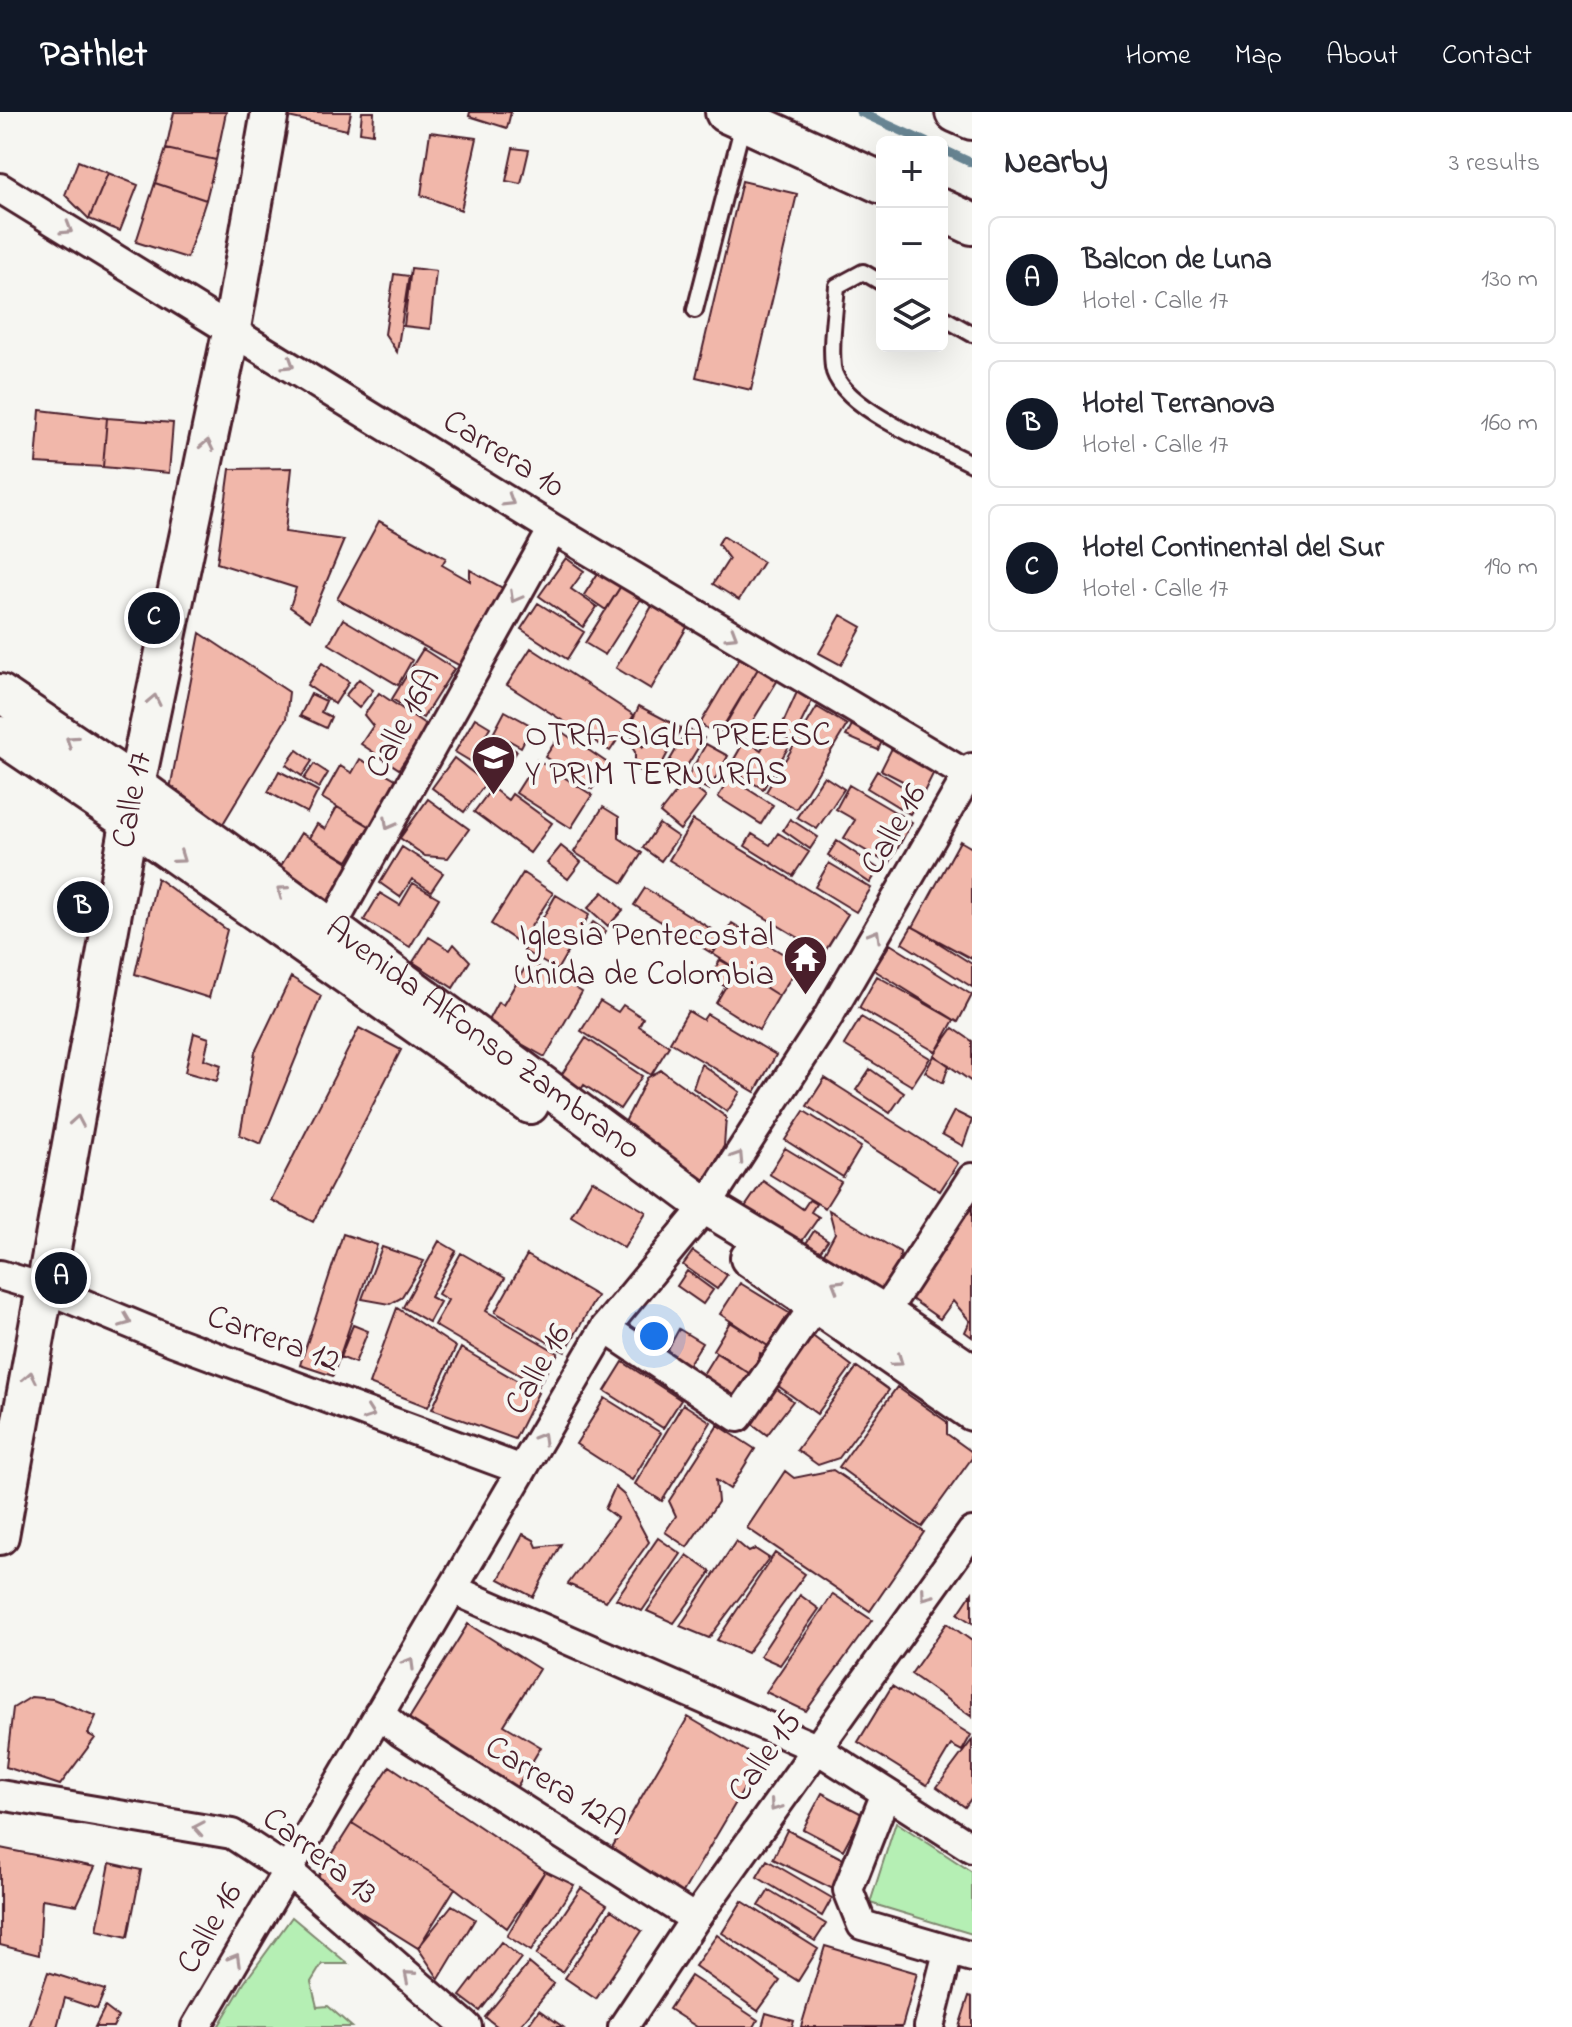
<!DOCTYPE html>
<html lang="en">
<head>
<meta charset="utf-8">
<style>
	:root { --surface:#fff; --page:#f7f7f7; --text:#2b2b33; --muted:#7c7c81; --line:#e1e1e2; --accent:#111827 }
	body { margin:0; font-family:"Indie Flower",sans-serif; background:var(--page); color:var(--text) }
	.controls { position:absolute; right:24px; top:24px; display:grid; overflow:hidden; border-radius:12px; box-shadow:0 8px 32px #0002 }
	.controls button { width:72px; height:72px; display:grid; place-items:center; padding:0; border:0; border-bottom:2px solid var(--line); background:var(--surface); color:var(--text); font:40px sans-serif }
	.you { position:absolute; left:654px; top:1224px; width:28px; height:28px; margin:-20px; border:6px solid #fff; border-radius:50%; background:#1a73e8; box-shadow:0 0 0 12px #1a73e833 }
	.badge { display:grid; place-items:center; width:52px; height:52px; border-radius:50%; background:var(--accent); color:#fff; font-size:26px; font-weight:700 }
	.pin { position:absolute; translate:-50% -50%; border:4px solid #fff; box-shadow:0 2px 8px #0006 }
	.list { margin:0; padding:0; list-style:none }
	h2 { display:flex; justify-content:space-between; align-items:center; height:104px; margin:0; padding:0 32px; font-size:34px }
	h2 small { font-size:26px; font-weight:400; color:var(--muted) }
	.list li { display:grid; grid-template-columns:52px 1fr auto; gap:24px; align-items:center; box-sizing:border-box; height:128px; margin:0 16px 16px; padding:0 16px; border:2px solid var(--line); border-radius:12px }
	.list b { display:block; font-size:30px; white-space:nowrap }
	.list p { margin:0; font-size:26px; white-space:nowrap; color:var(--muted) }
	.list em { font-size:26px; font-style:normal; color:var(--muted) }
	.icon { flex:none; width:44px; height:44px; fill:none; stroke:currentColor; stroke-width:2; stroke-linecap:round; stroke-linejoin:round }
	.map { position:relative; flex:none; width:972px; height:1915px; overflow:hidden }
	header { display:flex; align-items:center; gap:48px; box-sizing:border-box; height:112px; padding:0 40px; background:var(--accent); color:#fff }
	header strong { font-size:38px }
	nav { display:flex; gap:44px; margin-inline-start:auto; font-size:28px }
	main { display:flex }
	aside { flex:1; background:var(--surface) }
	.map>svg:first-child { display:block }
	.green { fill:#b5efb4; stroke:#808770; stroke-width:2 }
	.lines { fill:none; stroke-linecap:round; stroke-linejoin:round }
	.stream { stroke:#698694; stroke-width:9 }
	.building { fill:#f1b7aa; stroke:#4a1f2b; stroke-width:2 }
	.service-casing { stroke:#4a1f2b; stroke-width:20 }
	.minor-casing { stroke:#4a1f2b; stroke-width:34 }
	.tertiary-casing { stroke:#4a1f2b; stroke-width:42 }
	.secondary-casing { stroke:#4a1f2b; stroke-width:46 }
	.service { stroke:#f6f6f2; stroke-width:14 }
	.minor { stroke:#f6f6f2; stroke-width:28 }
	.tertiary { stroke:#f6f6f2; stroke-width:36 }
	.secondary { stroke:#f6f6f2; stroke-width:40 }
	.oneway { stroke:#a99598 }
	.labels { text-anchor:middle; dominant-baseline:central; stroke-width:8; stroke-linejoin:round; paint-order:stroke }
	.street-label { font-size:34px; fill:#4a1f2b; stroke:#f6f6f2 }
	.poi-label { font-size:34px; fill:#4a1f2b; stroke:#f6f6f2; text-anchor:start }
</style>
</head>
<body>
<header>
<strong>Pathlet</strong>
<nav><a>Home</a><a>Map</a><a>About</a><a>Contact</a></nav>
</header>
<main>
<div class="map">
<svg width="972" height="1915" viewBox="0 0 972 1915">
	<rect width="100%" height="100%" fill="#f6f6f2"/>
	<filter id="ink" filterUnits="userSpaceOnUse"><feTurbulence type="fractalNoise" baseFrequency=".0125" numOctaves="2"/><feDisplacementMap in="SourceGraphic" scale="16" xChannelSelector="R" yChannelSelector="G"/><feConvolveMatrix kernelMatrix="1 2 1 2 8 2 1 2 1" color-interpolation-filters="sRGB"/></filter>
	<g filter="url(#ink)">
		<!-- green -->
		<path class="green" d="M896,1710L972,1760V1822L870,1791Z
			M292,1805L348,1852H322L311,1870L317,1895L328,1894L352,1915H218L244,1871Z"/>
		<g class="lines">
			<!-- stream -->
			<path class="stream" d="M860,0L926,30
				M942,37L972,51"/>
		</g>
		<!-- building -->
		<path class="building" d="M174,0H226L216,48L166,37Z
			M289,0H351L347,18L288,5Z
			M362,0H374L373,22L360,20Z
			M470,0H511L507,16L469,4Z
			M430,20L477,26L461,98L421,83Z
			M513,36L529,38L521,72L506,69Z
			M166,37L216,48L206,88L155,71Z
			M78,49L108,61L89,107L65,83Z
			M108,61L138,73L120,119L89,107Z
			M742,69L797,82L751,278L696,265Z
			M155,71L206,88L187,146L136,130Z
			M411,156L436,159L430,217L404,214Z
			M394,162L409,164L397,240L385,222Z
			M40,298L107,306L103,355L36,351Z
			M107,306L173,311L169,361L103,355Z
			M292,356L285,420L344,428L310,509L290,495L296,476L217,451L230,357Z
			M379,409L446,446L442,453L470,469V458L506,478L464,556L337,487Z
			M723,424L763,450L739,488L713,472L729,447L718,432Z
			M566,446L584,459L571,477L597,495L583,515L539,484Z
			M602,455L624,469L606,498L584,483Z
			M624,469L644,482L605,543L585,531Z
			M655,489L690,510L651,577L616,556Z
			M538,491L584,520L567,547L521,517Z
			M841,503L862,515L841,553L819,541Z
			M343,507L412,548L398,573L329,532Z
			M200,521L289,580L286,607L221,715L170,677Z
			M531,536L634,603L610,639L507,573Z
			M423,537L454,557L423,606L392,587Z
			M740,545L759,555L718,623L700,612Z
			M322,551L349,570L335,592L307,573Z
			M759,555L779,566L744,623L724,615Z
			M359,567L373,578L359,596L345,584Z
			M797,580L812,589L791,631L779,620Z
			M379,581L428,614L399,657L361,632L373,614L364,603Z
			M311,582L326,589L321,600L331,605L326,616L300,604Z
			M639,594L681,616L654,667L635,656V640L630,632L633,624L643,635L648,625L629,615Z
			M817,595L847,613L796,697L766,680Z
			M505,599L532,614L521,635L494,620Z
			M475,606L490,615L486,622L517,639L500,667L455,640Z
			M853,611L884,625L878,638L846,624Z
			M688,617L704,626L682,662L667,653Z
			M562,620L609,652L592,677L545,645Z
			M769,624L788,636L763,677L729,656L745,628L761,638Z
			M895,630L938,652L924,680L881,658Z
			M706,632L728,644L709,678L687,666Z
			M297,638L312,649L302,664L286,653Z
			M454,646L486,671L464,700L432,676Z
			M360,647L399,669L373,716L322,686L340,654L352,661Z
			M537,648L592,683L571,716L516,681Z
			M314,652L328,661L319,676L304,667Z
			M279,659L318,679L307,701L268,680Z
			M877,659L920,685L910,702L867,676Z
			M824,664L844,677L817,717L797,705Z
			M730,666L773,693L761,712L718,685Z
			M685,669L706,685L680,718L660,701Z
			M849,673L912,710L889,752L844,726L855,708L836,697Z
			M492,676L508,688L512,682L552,711L530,741L474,700Z
			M428,687L469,717L448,746L425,744L400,726Z
			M337,695L369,714L348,749L309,726L317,712L325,717Z
			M603,695L619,705V726L642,741L623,771L574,740Z
			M790,707L818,725L810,737L783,718Z
			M693,708L848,802L824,841L669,748Z
			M659,712L678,725L661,749L643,736Z
			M301,721L352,753L331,788L319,789L276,762Z
			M778,721L809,740L793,764L745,734L752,722L770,733Z
			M837,729L879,757L870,771L828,743Z
			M960,729L972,736V847L913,815Z
			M561,734L581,750L568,767L547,751Z
			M402,735L443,761L431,779L412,767L400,785L380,771Z
			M829,751L871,776L856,800L815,775Z
			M523,761L553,781L520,831L491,812Z
			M157,766L227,818L209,886L135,862Z
			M413,771L439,786L410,835L364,808L380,781L400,793Z
			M645,776L719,822L713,842L634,793Z
			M603,780L623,798L608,814L588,796Z
			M556,783L589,803L557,858L524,839Z
			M593,810L606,819L595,834L582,824Z
			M732,811L800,852L779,884L713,842Z
			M912,814L972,852V875L902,831Z
			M429,825L450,838L454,832L470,849L453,876L413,850Z
			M890,832L972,883L958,910L874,858Z
			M720,848L736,857L726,875L710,865Z
			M529,849L582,880L545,945L486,912L498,890L503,893Z
			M736,857L779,884L759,918L716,891Z
			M877,864L954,908L936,940L859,896Z
			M291,865L321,884L261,1032L240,1023L255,940Z
			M600,889L618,900L623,893L643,906L639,914L669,934L651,963L581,919Z
			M688,899L703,908L707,902L776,943L755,980L670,930Z
			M861,905L930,946L912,974L844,933Z
			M359,916L401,938L313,1110L271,1088Z
			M953,916L972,929V970L934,943Z
			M194,921L209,926L204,947L221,953L217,969L185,960Z
			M586,926L642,964L620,997L584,973L578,982L560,965Z
			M934,944L949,953L943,971L925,960Z
			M701,952L740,980L727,1000L693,976Z
			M870,957L904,981L890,1001L856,978Z
			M661,958L726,1005L724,1034L703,1071L626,1026V1008L647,966Z
			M825,966L958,1051L940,1079L807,994Z
			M804,999L861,1035L843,1065L785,1028Z
			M954,999L972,1008L963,1034L942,1022Z
			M785,1036L841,1070L825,1096L769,1062Z
			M592,1068L646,1100L624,1136L571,1104Z
			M763,1069L803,1097L809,1088L816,1092L811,1100L819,1105L799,1133L745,1095Z
			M966,1089L972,1093V1225L965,1220L970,1209L953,1189L940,1207L903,1181Z
			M829,1098L900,1140L899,1159L887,1182L822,1145L835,1121Z
			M814,1119L828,1128L816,1145L803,1136Z
			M343,1122L377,1133L333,1264L300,1253Z
			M439,1129L456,1139L430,1185L440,1190L429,1210L403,1195Z
			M382,1135L424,1149L401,1186L390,1192L362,1187Z
			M693,1139L727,1163L717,1177L683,1153Z
			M461,1141L505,1166L486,1199L558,1241L538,1274L434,1213L448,1188L438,1182Z
			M527,1143L597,1184L565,1240L495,1200Z
			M687,1159L713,1178L703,1192L677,1174Z
			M740,1171L789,1201L768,1234L720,1202Z
			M397,1196L456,1235L428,1295L369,1272Z
			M730,1210L768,1234L763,1242L760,1241L759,1251L752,1263L713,1238Z
			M353,1213L368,1219L355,1251L340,1245Z
			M679,1217L702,1231L682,1263L651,1244L659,1231L668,1237Z
			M806,1219L852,1254L817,1302L770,1268Z
			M461,1236L538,1281L515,1327L432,1297Z
			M716,1241L749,1261L734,1288L700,1267Z
			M623,1250L681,1288L663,1316L605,1279Z
			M857,1255L889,1278L839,1346L818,1353L797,1338Z
			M768,1270L793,1289L767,1323L742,1304Z
			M897,1275L947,1310V1322L972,1340V1346L922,1415L839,1355Z
			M605,1286L661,1321L632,1368L576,1332Z
			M683,1292L711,1310L662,1389L635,1372Z
			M718,1313L755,1337L730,1377L716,1368L718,1390L687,1435L665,1420L676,1404L669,1389Z
			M833,1358L924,1420L870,1499L747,1416L785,1359L794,1366Z
			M615,1375L624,1383L649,1430L606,1489L568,1472L617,1406L605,1397Z
			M523,1422L534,1428L537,1435L561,1432L533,1485L499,1467Z
			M658,1426L681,1442L642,1499L616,1487Z
			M736,1429L749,1440L755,1437L769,1446L709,1526L680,1514Z
			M775,1441L805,1462L747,1541L717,1528Z
			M687,1443L711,1460L674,1511L647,1499Z
			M972,1481V1511L958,1502Z
			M833,1482L872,1508L806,1599L766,1580Z
			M800,1483L819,1497L780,1553L760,1544Z
			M947,1511L972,1529V1605L911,1562Z
			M468,1512L539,1557L504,1613L541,1635L510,1686L402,1618Z
			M892,1574L971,1623L962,1639L951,1633L927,1673L858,1630Z
			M31,1585L53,1587L96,1604L88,1622L95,1626L60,1673L6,1655L13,1596Z
			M688,1605L761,1648L682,1782L610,1739Z
			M972,1628V1685L965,1695L937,1675Z
			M390,1654L545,1759L507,1816L455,1776L352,1711Z
			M822,1681L862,1702L843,1738L803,1717Z
			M352,1711L455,1776L418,1836L314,1771Z
			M787,1718L847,1749L833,1777L773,1747Z
			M0,1736L95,1755L77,1793L42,1787L39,1843L0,1833Z
			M767,1748L832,1786L822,1804L757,1765Z
			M110,1751L141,1758L128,1825L97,1818Z
			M545,1759L574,1773L531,1839L507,1824Z
			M581,1776L607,1793L562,1860L536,1843Z
			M769,1778L826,1812L815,1829L759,1794Z
			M742,1789L818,1837L798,1869L722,1821Z
			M452,1793L475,1807L439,1867L418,1836Z
			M611,1798L642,1819L596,1887L565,1866Z
			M717,1823L780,1869L758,1899L695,1854Z
			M501,1830L521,1846L480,1899L460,1884Z
			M825,1834L917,1861L902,1915H801Z
			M529,1851L554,1872L519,1915H498L485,1905Z
			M48,1860L105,1878L97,1897L65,1886L57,1915H29Z
			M691,1864L758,1908L754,1915H697L669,1897Z
			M969,1884L972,1885V1915H959Z
			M105,1895L118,1905L113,1915H95Z
			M539,1898L563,1915H527Z
			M766,1901L794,1909L792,1915H762Z"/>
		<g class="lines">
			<defs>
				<path id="service" d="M882,171L863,160L837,174C835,200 830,230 833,255C838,295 938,334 972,352
					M695,198L743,12
					M942,205L972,222"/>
				<path id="minor" d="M0,76L553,417L972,666
					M322,832L553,417
					M0,1163L47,1177L173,1229L522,1358
					M884,1201L972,1066
					M605,1216L738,1305L816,1192
					M452,1477L816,1636L972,1736
					M379,1601L401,1620L695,1807
					M886,1681L848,1778L862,1813L972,1845
					M0,1683L232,1722L287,1758L467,1915
					M196,1915L605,1216L706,1094L828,905L972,656
					M623,1915L695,1807L972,1420
					M929,1915L948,1840"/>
				<g id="tertiary">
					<path id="s1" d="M0,581L136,673L332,816L706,1094L884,1201L972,1261"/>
					<path d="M0,623L130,711L530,993"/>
					<path d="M749,1146L972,1300"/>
					<path id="s2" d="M0,1424L136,673L232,216L270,0"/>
				</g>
				<path id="secondary" d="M726,0L882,71
					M956,0L972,7
					M942,98L972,112"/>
			</defs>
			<!-- service casing -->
			<use href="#service" class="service-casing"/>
			<!-- minor casing -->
			<use href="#minor" class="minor-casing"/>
			<!-- tertiary casing -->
			<use href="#tertiary" class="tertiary-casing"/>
			<!-- secondary casing -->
			<use href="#secondary" class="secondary-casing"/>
			<!-- service -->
			<use href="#service" class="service"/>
			<!-- minor -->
			<use href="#minor" class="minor"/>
			<!-- tertiary -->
			<use href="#tertiary" class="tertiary"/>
			<!-- secondary -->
			<use href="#secondary" class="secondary"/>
		</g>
		<!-- one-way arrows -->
		<defs><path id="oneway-chevron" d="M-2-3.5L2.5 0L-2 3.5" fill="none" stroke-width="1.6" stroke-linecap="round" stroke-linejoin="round" transform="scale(2)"/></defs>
		<g class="oneway">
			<use href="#oneway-chevron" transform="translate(67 117) rotate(31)"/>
			<use href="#oneway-chevron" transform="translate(289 252) rotate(32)"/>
			<use href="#oneway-chevron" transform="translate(207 333) rotate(-78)"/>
			<use href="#oneway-chevron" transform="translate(509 389) rotate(32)"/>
			<use href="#oneway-chevron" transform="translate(515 485) rotate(119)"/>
			<use href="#oneway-chevron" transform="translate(732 523) rotate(31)"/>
			<use href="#oneway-chevron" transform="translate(154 588) rotate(-78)"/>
			<use href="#oneway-chevron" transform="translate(71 629) rotate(-146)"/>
			<use href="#oneway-chevron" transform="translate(389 712) rotate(119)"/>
			<use href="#oneway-chevron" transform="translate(180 746) rotate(35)"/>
			<use href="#oneway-chevron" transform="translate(282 779) rotate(-144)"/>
			<use href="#oneway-chevron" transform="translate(875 823) rotate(-60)"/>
			<use href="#oneway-chevron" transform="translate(77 1009) rotate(-80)"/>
			<use href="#oneway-chevron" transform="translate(738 1045) rotate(-57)"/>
			<use href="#oneway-chevron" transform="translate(837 1173) rotate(-149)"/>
			<use href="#oneway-chevron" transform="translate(126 1209) rotate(22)"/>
			<use href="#oneway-chevron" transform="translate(898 1249) rotate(35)"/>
			<use href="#oneway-chevron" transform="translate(30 1265) rotate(-79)"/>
			<use href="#oneway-chevron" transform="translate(369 1302) rotate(20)"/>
			<use href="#oneway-chevron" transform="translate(541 1326) rotate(-60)"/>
			<use href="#oneway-chevron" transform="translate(926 1483) rotate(126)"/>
			<use href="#oneway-chevron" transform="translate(409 1551) rotate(-60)"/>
			<use href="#oneway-chevron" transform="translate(775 1694) rotate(125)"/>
			<use href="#oneway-chevron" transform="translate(199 1716) rotate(-170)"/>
			<use href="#oneway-chevron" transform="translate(235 1847) rotate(-60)"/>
			<use href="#oneway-chevron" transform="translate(409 1864) rotate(-139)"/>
		</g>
	</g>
	<!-- icons -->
	<defs>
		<symbol id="school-pin" viewBox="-11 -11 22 30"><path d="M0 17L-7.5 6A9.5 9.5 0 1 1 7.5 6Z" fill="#4a1f2b" stroke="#f6f6f2"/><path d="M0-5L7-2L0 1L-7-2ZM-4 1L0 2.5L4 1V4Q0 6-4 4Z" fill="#fff"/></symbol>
		<symbol id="temple-pin" viewBox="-11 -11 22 30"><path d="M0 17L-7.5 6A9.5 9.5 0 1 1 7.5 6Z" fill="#4a1f2b" stroke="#f6f6f2"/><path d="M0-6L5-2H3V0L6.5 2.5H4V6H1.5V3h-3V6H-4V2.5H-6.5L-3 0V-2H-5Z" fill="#fff"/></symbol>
	</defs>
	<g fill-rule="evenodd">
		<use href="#school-pin" x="468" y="620" width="51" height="69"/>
		<use href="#temple-pin" x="780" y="820" width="51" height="69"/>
	</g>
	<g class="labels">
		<!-- street labels -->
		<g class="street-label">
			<text transform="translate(503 343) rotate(32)">Carrera 10</text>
			<text transform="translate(404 612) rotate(-61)">Calle 16A</text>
			<text stroke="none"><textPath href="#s2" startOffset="748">Calle 17</textPath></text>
			<text transform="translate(895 718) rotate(-60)">Calle 16</text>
			<text stroke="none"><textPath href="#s1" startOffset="594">Avenida Alfonso Zambrano</textPath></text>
			<text transform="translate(273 1228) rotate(20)">Carrera 12</text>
			<text transform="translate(539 1258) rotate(-60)">Calle 16</text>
			<text transform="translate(766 1645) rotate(-55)">Calle 15</text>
			<text transform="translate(555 1675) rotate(32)">Carrera 12A</text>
			<text transform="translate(319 1745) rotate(38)">Carrera 13</text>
			<text transform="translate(211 1817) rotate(-60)">Calle 16</text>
		</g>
		<!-- poi labels -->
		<g class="poi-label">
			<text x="525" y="625">OTRA-SIGLA PREESC<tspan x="525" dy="39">Y PRIM TERNURAS</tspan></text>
			<text x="774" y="825" text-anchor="end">Iglesia Pentecostal<tspan x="774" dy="39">Unida de Colombia</tspan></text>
		</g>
	</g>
</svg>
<div class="controls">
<button>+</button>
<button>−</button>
<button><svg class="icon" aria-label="layers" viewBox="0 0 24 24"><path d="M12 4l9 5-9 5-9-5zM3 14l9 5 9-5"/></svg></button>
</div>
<div class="you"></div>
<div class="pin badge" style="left:61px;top:1166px">A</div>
<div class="pin badge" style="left:83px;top:795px">B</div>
<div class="pin badge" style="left:154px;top:506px">C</div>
</div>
<aside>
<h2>Nearby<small>3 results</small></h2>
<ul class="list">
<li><span class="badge">A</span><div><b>Balcon de Luna</b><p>Hotel · Calle 17</p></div><em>130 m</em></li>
<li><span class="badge">B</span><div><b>Hotel Terranova</b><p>Hotel · Calle 17</p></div><em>160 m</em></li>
<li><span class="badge">C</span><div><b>Hotel Continental del Sur</b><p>Hotel · Calle 17</p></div><em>190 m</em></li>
</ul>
</aside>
</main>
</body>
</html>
